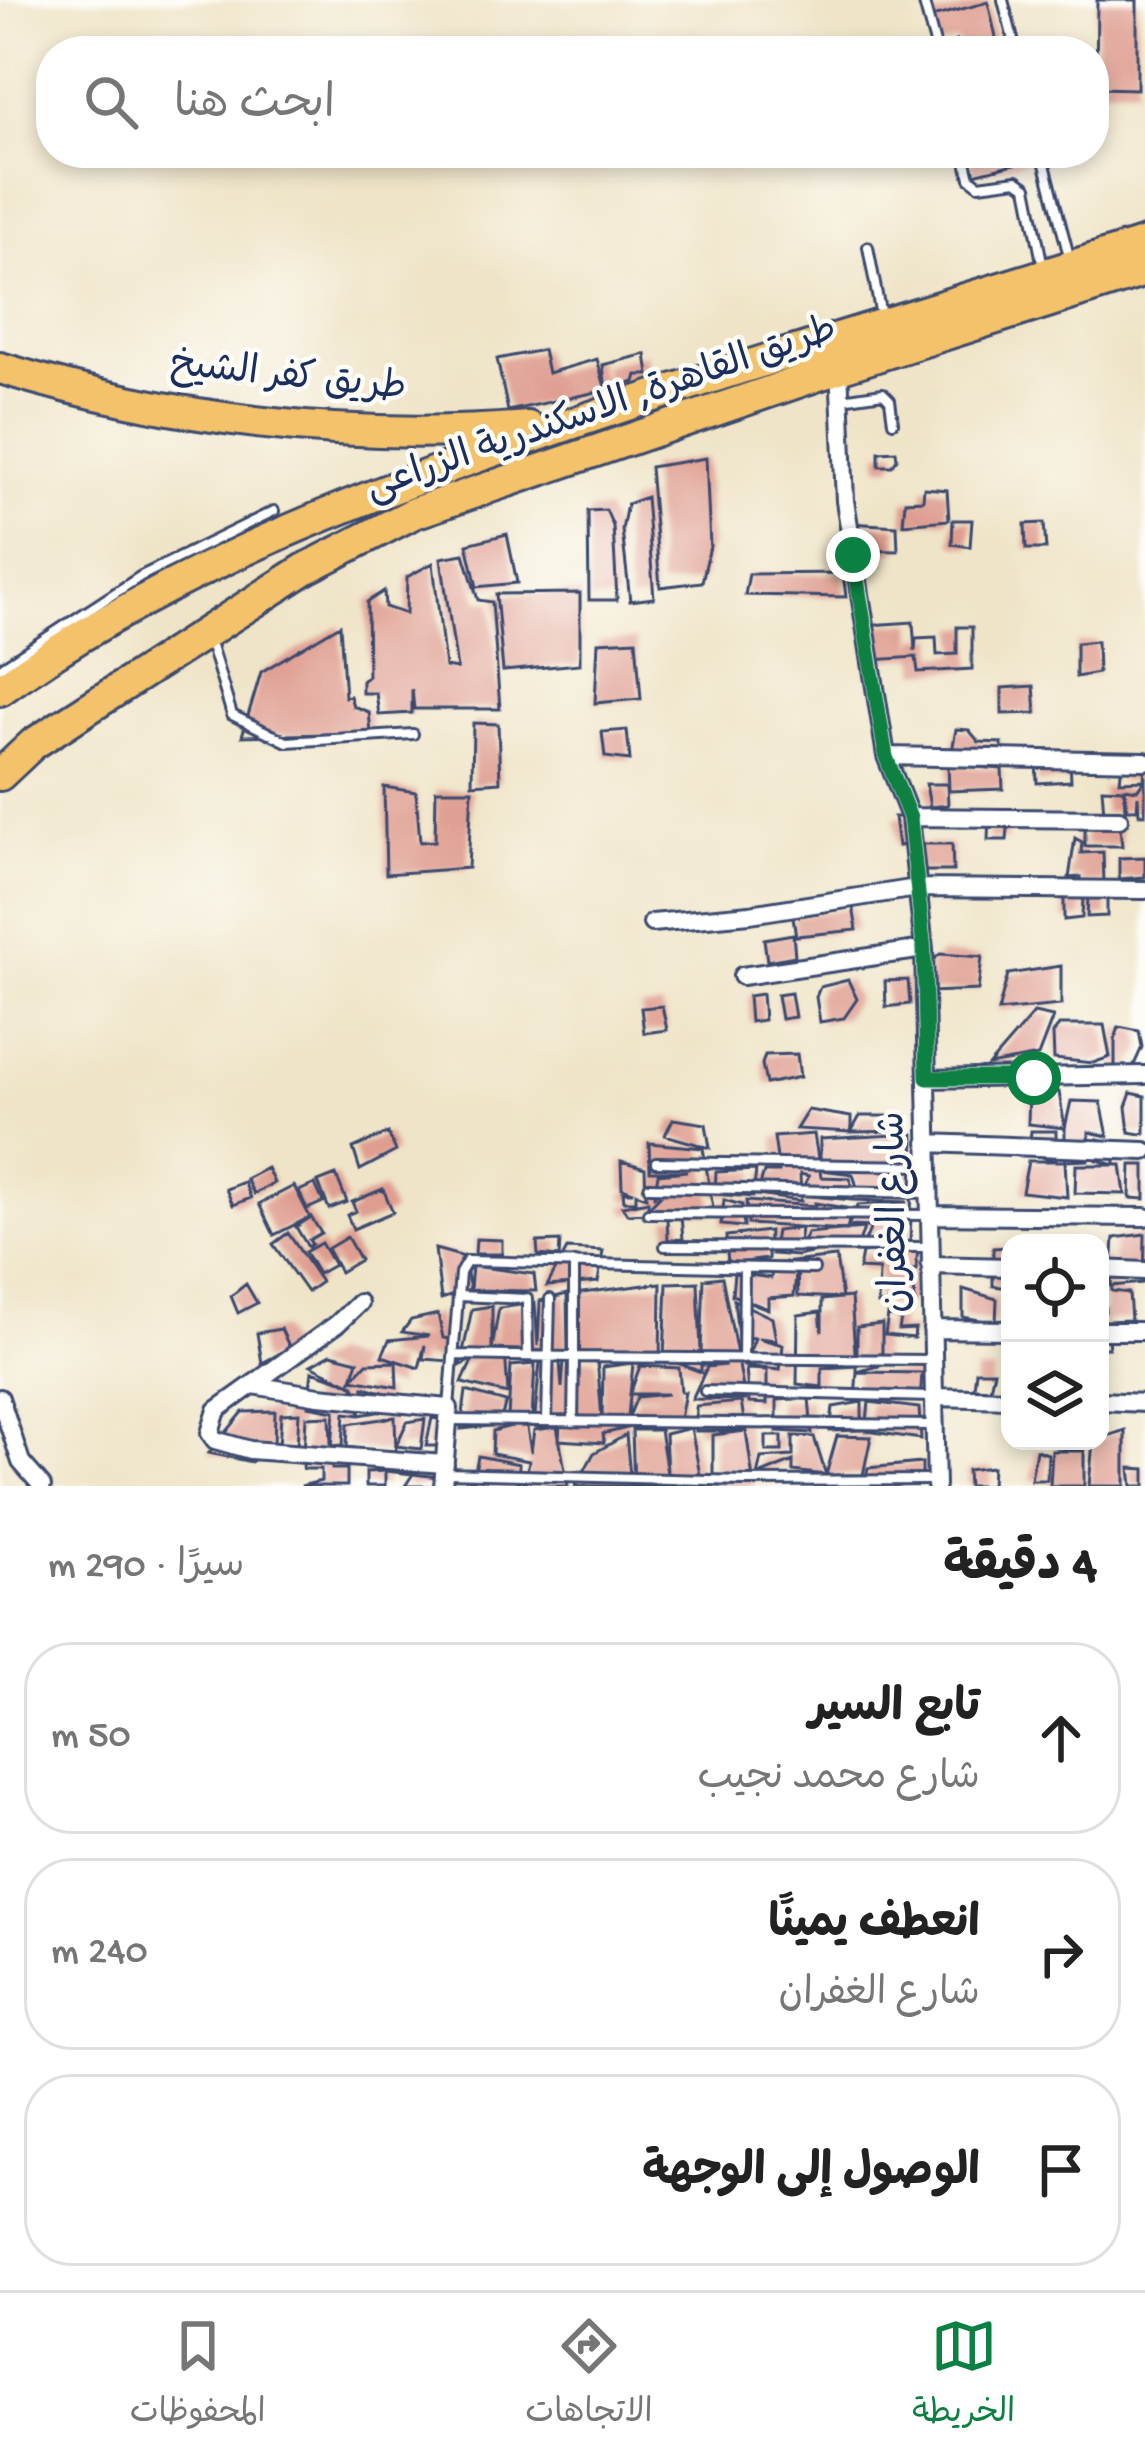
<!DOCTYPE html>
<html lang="ar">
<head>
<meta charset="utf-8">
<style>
	:root { --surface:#fff; --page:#f6f6f6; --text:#222; --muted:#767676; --line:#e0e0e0; --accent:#0b8043 }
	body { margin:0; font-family:"Gochi Hand","Playpen Sans Arabic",sans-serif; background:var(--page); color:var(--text); direction:rtl }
	.controls { position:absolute; right:36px; bottom:36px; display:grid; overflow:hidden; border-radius:24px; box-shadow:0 6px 18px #0003 }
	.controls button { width:108px; height:108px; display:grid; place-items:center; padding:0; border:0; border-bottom:3px solid var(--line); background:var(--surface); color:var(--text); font:60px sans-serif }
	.stop { position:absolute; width:36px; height:36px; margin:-27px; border:9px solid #0b8043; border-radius:50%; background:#fff }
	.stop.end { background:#0b8043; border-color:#fff; box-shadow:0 3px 12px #0008 }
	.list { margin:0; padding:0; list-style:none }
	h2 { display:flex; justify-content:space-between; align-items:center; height:156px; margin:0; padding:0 48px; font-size:51px }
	h2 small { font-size:39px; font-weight:400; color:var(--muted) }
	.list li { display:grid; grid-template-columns:78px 1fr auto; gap:36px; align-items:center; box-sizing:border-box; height:192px; margin:0 24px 24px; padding:0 24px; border:3px solid var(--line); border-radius:48px }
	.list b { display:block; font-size:45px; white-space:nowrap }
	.list p { margin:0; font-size:39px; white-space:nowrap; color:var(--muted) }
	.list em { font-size:39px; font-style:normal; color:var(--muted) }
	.icon { flex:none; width:66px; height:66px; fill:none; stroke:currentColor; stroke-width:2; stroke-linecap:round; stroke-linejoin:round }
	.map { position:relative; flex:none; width:1145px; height:1486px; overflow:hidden; direction:ltr }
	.search { position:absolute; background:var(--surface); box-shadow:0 6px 18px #0003; left:36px; right:36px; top:36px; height:132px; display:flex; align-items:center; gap:30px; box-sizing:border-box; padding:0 42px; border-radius:48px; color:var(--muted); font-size:45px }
	.sheet { height:804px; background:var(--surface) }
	nav { display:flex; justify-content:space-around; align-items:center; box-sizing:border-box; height:168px; border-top:3px solid var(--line); background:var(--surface); font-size:33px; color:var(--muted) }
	nav a { display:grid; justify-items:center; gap:6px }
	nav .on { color:var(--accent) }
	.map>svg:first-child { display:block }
	.building { fill:#df9d90 }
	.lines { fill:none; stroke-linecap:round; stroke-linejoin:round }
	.lane-casing { stroke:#3b4a6e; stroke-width:14 }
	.street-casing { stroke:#3b4a6e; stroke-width:22 }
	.highway-casing { stroke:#3b4a6e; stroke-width:36 }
	.lane { stroke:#fff; stroke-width:8 }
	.street { stroke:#fff; stroke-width:16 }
	.highway { stroke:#f4c26a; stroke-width:30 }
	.route { stroke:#0b8043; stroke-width:15 }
	.labels { text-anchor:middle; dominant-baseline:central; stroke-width:9; stroke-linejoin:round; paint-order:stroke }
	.street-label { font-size:39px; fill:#1b2f5e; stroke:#fdfcf7 }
</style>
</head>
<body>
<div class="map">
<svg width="1145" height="1486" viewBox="0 0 1145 1486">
	<rect width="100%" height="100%" fill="#fdfcf7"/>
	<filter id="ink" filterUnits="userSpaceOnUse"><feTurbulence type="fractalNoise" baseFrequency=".00833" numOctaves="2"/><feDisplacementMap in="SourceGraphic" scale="24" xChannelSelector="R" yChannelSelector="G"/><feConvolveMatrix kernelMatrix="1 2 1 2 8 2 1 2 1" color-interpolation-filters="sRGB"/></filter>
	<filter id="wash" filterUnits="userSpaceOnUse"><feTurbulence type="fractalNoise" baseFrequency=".004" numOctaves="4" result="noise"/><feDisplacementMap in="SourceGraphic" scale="48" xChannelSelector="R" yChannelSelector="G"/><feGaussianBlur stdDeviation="2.7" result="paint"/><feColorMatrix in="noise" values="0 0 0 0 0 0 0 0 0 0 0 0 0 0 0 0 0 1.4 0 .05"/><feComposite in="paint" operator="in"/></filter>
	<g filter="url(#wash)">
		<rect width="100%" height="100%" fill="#efe4c7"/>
		<g id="blocks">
			<!-- building -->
			<path class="building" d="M1097,0H1137V89L1096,88Z
				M988,2L999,51H959L957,41L936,47L928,18Z
				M969,153H1025L1027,161L974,174Z
				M543,350L548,373L597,359L606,390L603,365L646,354L649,375H637L635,382L606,390L508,411L497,359Z
				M896,451L897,459L892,466H879V452Z
				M706,458L710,546L702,582L660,587L650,467Z
				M924,488L947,490L949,520L903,524L905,501L923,500Z
				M646,497L654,598L630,601L622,530L627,504Z
				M606,510L613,526L617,600H589L588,511Z
				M953,520H972L970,547L952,544Z
				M849,523L897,526L898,551L847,550Z
				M1044,523L1046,549H1026L1025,524Z
				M507,534L517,583L477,587L467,544Z
				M464,554L478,600L492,602L500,709H414L412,689V713L379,715L376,693H362V681L368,676L367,602L384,591L385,607L406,614L407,577L433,563L445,667L457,669L441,558Z
				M843,573L846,597L745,595L749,574Z
				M580,593V664L503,671L496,594Z
				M913,622L915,651L916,638L936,637L937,655L957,654V627H972V669L918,672L916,657L872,660L869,625Z
				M340,625L345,697L350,696L353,706L369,712L371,733L242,736L261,672Z
				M636,640L641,699L595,703L598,642Z
				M1097,641L1098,673L1076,677V643Z
				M1034,686L1036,713L1002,714V688Z
				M473,723L498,724L500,782L472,784Z
				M956,729L969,730L979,742L1002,743V755L980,757L978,747V756L951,757Z
				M627,730L630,760L605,757L602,732Z
				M1145,757L1144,780L1120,781L1122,763Z
				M1036,759L1070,760L1071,781L1037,783Z
				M948,765L1002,769L1003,789L949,791Z
				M1145,779V814H1139L1138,796L1137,809H1127L1125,788L1137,790Z
				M926,784H947L948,805L930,807Z
				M384,787L416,792L420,842L435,841L436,790H472L468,868L386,874Z
				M1102,788L1124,789L1125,811L1104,813Z
				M989,815L1009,816L1007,840H988Z
				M894,817H920L919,844H952L953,871H918L915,844L898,846Z
				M1085,819H1119L1122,846H1085Z
				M1075,838L1082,842L1081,853L1103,852L1104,883L1081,884V877L1069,878Z
				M1145,857V877L1119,879V858Z
				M1107,896V916L1087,917L1088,897Z
				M1064,898H1083L1082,918L1064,920Z
				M853,907L857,930L796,936L793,917Z
				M793,934L795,956L767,961L764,939Z
				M940,954L982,957L978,990L930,992L929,964Z
				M1061,966V1005L998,1011L1008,974Z
				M848,980L857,999L844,1018L820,1022L816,997L820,987Z
				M908,980L910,1004L886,1007L885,981Z
				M791,993L795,1017L781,1019L777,995Z
				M762,994L764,1020L750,1022L748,996Z
				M662,1006L667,1030L644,1033L641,1008Z
				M1034,1013L1053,1017L1038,1056L989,1065Z
				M1059,1025H1104L1110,1057L1093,1063L1054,1059L1053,1034Z
				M1119,1027L1139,1031L1142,1047L1133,1067L1115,1069V1039Z
				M797,1054L800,1077L766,1084L762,1064L765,1055Z
				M1029,1091L1059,1092L1065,1128L1028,1124Z
				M1131,1093L1145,1096V1133L1141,1134L1129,1132L1126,1107Z
				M1071,1101L1101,1102L1108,1136L1089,1132L1088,1160L1065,1161L1067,1197L1022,1192L1028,1161H1056L1029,1153L1031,1131H1056V1161H1065V1128Z
				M808,1110L851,1117V1132L796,1129Z
				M860,1116H904L906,1131L851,1132Z
				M673,1119L706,1124L710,1148L665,1135Z
				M388,1133L396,1151L360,1170L353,1148Z
				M814,1134L821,1177L850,1178L853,1200L800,1195L809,1176L800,1174L801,1201L757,1195L764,1172H779L774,1137Z
				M914,1134L910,1242L865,1241L871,1227L848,1226L858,1205L907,1202L853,1200L857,1187L853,1174L820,1170V1139Z
				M1098,1139L1115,1145V1165H1121L1125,1194L1075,1193L1076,1165H1115L1097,1160Z
				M649,1143L703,1148L714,1214L648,1208L660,1196H654L658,1174L687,1171H650Z
				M621,1161L645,1168L646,1197L636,1193V1201H624L623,1192H633L622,1188Z
				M1131,1165H1145V1199L1130,1198Z
				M267,1168L274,1183L254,1194L246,1179Z
				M756,1170L753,1197L715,1194L716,1172Z
				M336,1175L347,1202L329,1209L318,1182Z
				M244,1182L251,1198L233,1205L226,1189Z
				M315,1184L323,1202L307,1209L299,1191Z
				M294,1186L310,1217L274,1235L259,1204Z
				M383,1189L393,1212L353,1229L347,1215L356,1211L352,1202Z
				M724,1200L742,1205L744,1227L721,1225Z
				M648,1201V1213L627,1214L622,1206Z
				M746,1201L815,1206V1203L851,1209L847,1230L748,1224Z
				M681,1216L683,1239L668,1240L667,1218Z
				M311,1217L321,1233L309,1240L312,1244L308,1247L296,1227Z
				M801,1228L798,1253L807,1233L864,1228L859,1243L797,1256L772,1254L776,1231Z
				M769,1231L768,1259L728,1264L726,1236Z
				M288,1233L321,1282L307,1292L273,1244Z
				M1145,1234L1144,1283L1111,1286L1114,1238Z
				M347,1237L360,1260L340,1272L327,1249Z
				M476,1239L502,1240V1254H475Z
				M560,1241L559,1257L538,1255L537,1242Z
				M321,1243L334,1265L318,1274L305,1252Z
				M918,1247L916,1270H913L915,1303L878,1304L879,1270L859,1269L862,1253Z
				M1010,1247V1288L993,1286V1248Z
				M435,1249L464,1257L470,1290L472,1266L534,1274L536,1291L470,1290L441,1299Z
				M567,1249L603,1251L598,1282L547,1286Z
				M836,1257L842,1298L798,1296L797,1262L794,1296L768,1298V1309L732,1295L734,1273L771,1278L773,1264Z
				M1100,1259L1108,1261L1112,1291L1129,1293L1131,1320L1106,1321L1109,1348H1100V1310L1105,1311Z
				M722,1277L739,1365L745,1400L692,1399L707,1367L726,1365H701V1372L664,1358L667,1283L698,1282L701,1352L704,1279Z
				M661,1283L660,1363H633L632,1353L578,1352L574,1294Z
				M246,1284L257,1303L238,1313L231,1296Z
				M963,1289L997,1299L996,1323L963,1317Z
				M567,1294L568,1352L492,1349L460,1366L472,1309L492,1306V1349L499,1308L535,1303L538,1346L540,1301Z
				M851,1297L856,1366L822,1368V1387L797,1384L798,1315L820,1312L822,1332V1300Z
				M734,1300L772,1318L776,1340L758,1338L783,1345L780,1370L744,1366L755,1338L738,1337Z
				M438,1314L443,1338L451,1339L449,1361L423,1359L425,1345L419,1368L382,1356L389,1340L429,1336L402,1332L411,1320Z
				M888,1315L901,1319L899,1330L915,1329L914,1338L885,1335Z
				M882,1324V1365L857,1372V1327Z
				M281,1329L290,1348L262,1363L257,1333Z
				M505,1350L508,1394L462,1383L472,1361Z
				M331,1354L358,1361L350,1384L311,1365Z
				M597,1358L602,1420L603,1367L633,1363L627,1428L603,1434L604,1443L559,1440L560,1423L534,1426L540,1362L560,1363L562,1388L564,1361Z
				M396,1362L397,1387L352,1379L367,1363Z
				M535,1364L532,1418H508L511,1366Z
				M640,1366L679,1368L681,1392H685L680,1419H628L637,1397L668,1394H630Z
				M746,1369L767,1370V1404L749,1403Z
				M312,1371L354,1385L360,1415L364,1387L387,1393L384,1411L360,1415L345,1413L343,1445L332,1446L335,1411L308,1406Z
				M976,1371H994L990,1389L974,1388Z
				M857,1372L922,1373L920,1401L855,1398Z
				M466,1391L506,1402L499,1425L461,1429Z
				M809,1398L812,1433L777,1431V1400Z
				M741,1402L746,1431L754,1486H713V1435L746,1431H696V1406Z
				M862,1402V1430L830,1431L833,1407Z
				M869,1402L919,1408L921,1439L866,1431Z
				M275,1411L274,1446L251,1462L209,1453L243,1412Z
				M299,1413L297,1447H279L281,1414Z
				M330,1416L332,1469H347V1486H301L321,1481V1469H303L306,1417Z
				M395,1417L396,1454L347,1447L348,1424Z
				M432,1418L443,1420L440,1446H426Z
				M425,1419L421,1449L396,1446L407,1422Z
				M526,1422L531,1452L534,1430L557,1427L568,1486H524L529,1461L492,1454L493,1431Z
				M691,1428L701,1480L667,1473L669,1486H634L632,1430H660L667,1473L665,1434Z
				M1125,1430V1486H1089L1093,1441Z
				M626,1435L631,1486H576L594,1453Z
				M766,1436H782V1451H766Z
				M793,1436L814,1437L826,1475L793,1471V1461L757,1476L761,1458L793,1456Z
				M837,1436L871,1437L863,1475H826Z
				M1058,1441H1087L1084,1451L1056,1447Z
				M1036,1450L1048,1454L1047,1480H1031Z
				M1052,1451H1084V1486H1050Z
				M408,1454L413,1474L385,1471V1486H366V1472L385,1471V1467Z
				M478,1456L519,1464L518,1486H472Z
				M922,1463V1485L864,1486L868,1468Z
				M992,1467L991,1486H968L967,1470Z
				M1130,1468L1145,1469V1486H1132Z
				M413,1474L438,1477L436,1486H405Z"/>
		</g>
	</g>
	<g filter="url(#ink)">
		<use href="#blocks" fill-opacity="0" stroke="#3b4a6e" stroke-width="3"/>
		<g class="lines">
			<defs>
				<path id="lane" d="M923,0L937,51
					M1003,0L1016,51
					M964,153L970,178L979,185L1017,180L1027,187L1043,267
					M1042,153L1069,256
					M868,247L881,316
					M842,399L883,393L890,400L893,422
					M209,639L232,715L287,742L413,734
					M0,668L141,576L274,511
					M656,1162L926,1166
					M649,1187L927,1193
					M648,1213L929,1215
					M665,1246L928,1247
					M458,1296L527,1299L528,1356
					M454,1355L574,1357V1263
					M743,1359L744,1268
					M705,1391L932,1397
					M449,1407L460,1273L467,1261L814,1269
					M450,1420L933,1425
					M547,1421L550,1299
					M573,1422L574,1357L933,1360
					M445,1473L745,1481L934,1480"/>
				<path id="street" d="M839,368L845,501L886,756L910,817L924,949L936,1486
					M886,756L1145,761
					M910,817L1119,819
					M652,923L750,914L917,888L1145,890
					M742,976L924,949
					M927,1079L1145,1075
					M927,1143L1145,1151
					M929,1215L1145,1217
					M930,1265L1010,1267
					M1100,1269L1145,1271
					M359,1303L337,1324L217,1410L210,1433L215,1440L250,1450L445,1464
					M932,1329L1010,1330
					M1100,1331H1145
					M253,1385L319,1396L449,1408L443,1486
					M934,1397L1010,1399
					M0,1398L21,1462L42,1486
					M1100,1401L1145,1403"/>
				<path id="highway" d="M0,368C170,420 351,442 528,427
					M0,690C149,582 324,511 496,450C710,373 929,312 1145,243
					M0,775L33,744L305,569L414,513L839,368L1145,271"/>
			</defs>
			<!-- lane casing -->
			<use href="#lane" class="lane-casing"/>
			<!-- street casing -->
			<use href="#street" class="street-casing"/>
			<!-- highway casing -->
			<use href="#highway" class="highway-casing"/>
			<!-- lane -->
			<use href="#lane" class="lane"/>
			<!-- street -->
			<use href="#street" class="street"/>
			<!-- highway -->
			<use href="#highway" class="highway"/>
		</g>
	</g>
	<g class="lines" filter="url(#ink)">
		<!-- route -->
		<path class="route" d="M853,555L886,757L910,818L924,949L927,1078H1034"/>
	</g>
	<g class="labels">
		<!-- street labels -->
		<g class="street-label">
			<text transform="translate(288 379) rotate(6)">طريق كفر الشيخ</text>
			<text transform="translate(602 411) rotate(-19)">طريق القاهرة, الاسكندرية الزراعى</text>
			<text transform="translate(897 1212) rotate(-91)">شارع الغفران</text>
		</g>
	</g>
</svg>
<div class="controls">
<button><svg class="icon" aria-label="locate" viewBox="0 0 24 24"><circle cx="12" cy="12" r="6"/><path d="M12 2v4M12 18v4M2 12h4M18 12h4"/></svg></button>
<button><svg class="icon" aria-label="layers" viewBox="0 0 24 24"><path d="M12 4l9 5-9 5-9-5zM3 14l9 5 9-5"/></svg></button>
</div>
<div class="stop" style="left:1034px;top:1078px"></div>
<div class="stop end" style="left:853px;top:555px"></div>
<div class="search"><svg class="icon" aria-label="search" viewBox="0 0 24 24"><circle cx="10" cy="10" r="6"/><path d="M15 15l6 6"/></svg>ابحث هنا</div>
</div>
<section class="sheet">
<h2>4 دقيقة<small>سيرًا · 290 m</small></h2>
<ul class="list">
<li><svg class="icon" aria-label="ahead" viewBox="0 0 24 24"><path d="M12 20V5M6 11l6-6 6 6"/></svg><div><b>تابع السير</b><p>شارع محمد نجيب</p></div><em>50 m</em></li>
<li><svg class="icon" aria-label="right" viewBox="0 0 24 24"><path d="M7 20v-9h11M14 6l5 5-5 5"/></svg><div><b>انعطف يمينًا</b><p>شارع الغفران</p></div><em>240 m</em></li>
<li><svg class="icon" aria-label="arrive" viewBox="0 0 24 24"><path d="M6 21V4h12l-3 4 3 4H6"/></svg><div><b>الوصول إلى الوجهة</b></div></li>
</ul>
</section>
<nav>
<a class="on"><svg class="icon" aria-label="map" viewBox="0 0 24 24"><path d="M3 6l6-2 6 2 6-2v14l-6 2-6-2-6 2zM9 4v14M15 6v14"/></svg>الخريطة</a>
<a><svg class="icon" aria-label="directions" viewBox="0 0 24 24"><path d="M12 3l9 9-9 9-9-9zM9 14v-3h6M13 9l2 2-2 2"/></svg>الاتجاهات</a>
<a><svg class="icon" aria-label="saved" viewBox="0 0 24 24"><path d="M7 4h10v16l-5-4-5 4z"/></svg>المحفوظات</a>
</nav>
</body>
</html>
